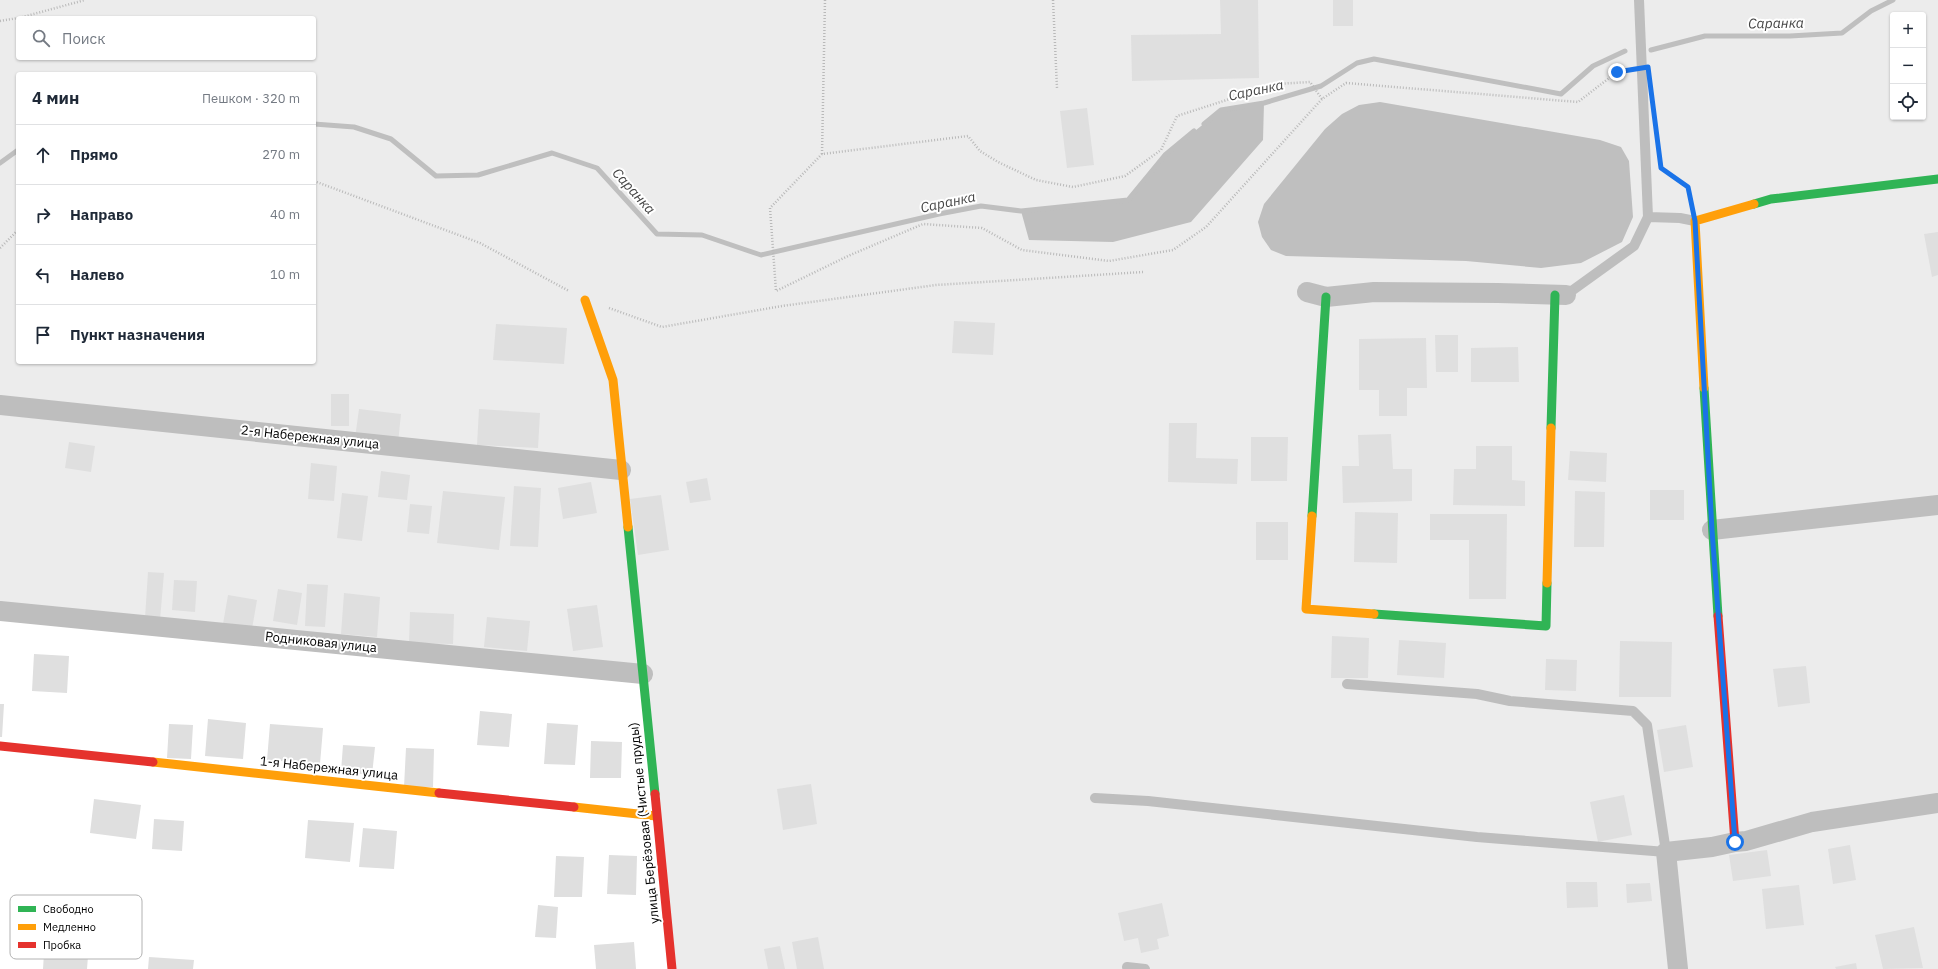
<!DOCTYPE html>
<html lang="ru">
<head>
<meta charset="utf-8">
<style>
	:root { --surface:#fff; --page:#f2f2f3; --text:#1f2937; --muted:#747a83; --line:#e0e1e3 }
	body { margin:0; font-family:"IBM Plex Sans",sans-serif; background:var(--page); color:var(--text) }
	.controls { position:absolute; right:12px; top:12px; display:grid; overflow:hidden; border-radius:4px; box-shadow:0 1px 3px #0004 }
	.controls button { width:36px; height:36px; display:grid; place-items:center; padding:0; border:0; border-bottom:1px solid var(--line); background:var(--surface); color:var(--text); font:20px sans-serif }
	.stop { position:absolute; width:12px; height:12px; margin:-9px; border:3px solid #1a73e8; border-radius:50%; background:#fff }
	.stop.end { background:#1a73e8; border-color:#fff; box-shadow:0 1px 4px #0008 }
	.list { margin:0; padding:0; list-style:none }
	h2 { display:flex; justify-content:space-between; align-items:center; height:52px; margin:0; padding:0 16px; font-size:17px }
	h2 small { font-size:13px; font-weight:400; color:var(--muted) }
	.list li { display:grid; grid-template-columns:26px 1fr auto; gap:12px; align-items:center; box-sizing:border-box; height:60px; padding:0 16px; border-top:1px solid var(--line) }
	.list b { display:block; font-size:15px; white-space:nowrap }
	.list em { font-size:13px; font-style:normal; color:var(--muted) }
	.icon { flex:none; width:22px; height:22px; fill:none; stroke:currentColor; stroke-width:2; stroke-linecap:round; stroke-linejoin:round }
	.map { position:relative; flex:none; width:1938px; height:969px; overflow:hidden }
	.search { position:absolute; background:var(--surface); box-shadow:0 1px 3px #0004; left:16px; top:16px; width:300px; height:44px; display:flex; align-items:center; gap:10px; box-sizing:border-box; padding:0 14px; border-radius:4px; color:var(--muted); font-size:15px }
	.panel { position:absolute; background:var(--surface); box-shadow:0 1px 3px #0004; left:16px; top:72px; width:300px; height:292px; border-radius:4px }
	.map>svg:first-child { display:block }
	.green { fill:#ececec; fill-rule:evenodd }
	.water { fill:#bfbfbf }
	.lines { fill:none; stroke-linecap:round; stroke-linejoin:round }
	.stream { stroke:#bfbfbf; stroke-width:5 }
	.building { fill:#dfdfdf }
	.path { stroke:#b9b9b9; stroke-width:2.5; stroke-dasharray:1 2; stroke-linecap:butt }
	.lane { stroke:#bebebe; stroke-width:10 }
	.street { stroke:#bebebe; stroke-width:20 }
	.fast { stroke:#30b455; stroke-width:9 }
	.slow { stroke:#ff9f0a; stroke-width:9 }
	.jam { stroke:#e5322d; stroke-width:9 }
	.route { stroke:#1a73e8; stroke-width:5 }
	.labels { text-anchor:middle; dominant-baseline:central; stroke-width:4; stroke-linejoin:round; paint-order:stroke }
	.street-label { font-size:13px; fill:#000; stroke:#fff }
	.water-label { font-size:14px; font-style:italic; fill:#444; stroke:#fff }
	.key { fill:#fff; stroke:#b2b2b2; stroke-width:1 }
	.key-label { font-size:11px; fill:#000 }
</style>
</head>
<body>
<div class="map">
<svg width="1938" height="969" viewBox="0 0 1938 969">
	<rect width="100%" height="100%" fill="#fff"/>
	<!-- green -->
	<path class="green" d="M0,0H1938V969H672L642,674L0,611ZM1893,15H1923V117H1893ZM18,18H314V58H18ZM18,74H314V362H18Z"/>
	<!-- water -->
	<path class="water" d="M1380,102L1600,140L1621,147L1629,161L1633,217L1622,242L1581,263L1541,268L1466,261L1286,256L1271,250L1262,237L1258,222L1264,204L1325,129L1342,114L1359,105Z
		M1264,103L1263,140L1191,222L1113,242L1029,240L1021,211L1128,200L1165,155L1221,110Z"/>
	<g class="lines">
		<!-- stream -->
		<path class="stream" d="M1651,50L1705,36H1790L1842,33L1871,11L1893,0
			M314,124L354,127L391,139L436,176L478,175L552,153L597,168L657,234L702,235L761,255L939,214L981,206L1021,211L1128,200L1165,155L1194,131
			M1204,124L1221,110L1264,103L1321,86L1357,63L1374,59L1561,94L1593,66L1625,51
			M0,163L18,150"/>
	</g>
	<!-- building -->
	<path class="building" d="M1220,0H1258L1259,78L1132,81L1131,35L1221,34Z
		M1333,0H1353V26H1333Z
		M1087,108L1094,165L1067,168L1060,111Z
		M1938,232V275L1932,277L1924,234Z
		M954,321L995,323L993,355L952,353Z
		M496,324L567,328L564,364L493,360Z
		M1435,335H1458V372H1436Z
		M1426,338L1427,388H1407V416H1379V390H1359V339Z
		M1518,347L1519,382H1471V348Z
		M331,394H349V426H331Z
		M359,409L401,414L398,443L355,438Z
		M479,409L540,413L538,448L477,445Z
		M1169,423H1197L1196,458L1238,459L1237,484L1168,482Z
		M1391,434L1393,469H1412V501L1343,503L1342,466H1359L1358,435Z
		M1251,437H1288L1287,481H1251Z
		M69,442L95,446L91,472L65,468Z
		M1476,446H1512V480L1525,481V506L1453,505L1454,469H1476Z
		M1570,451L1607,453L1606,482L1568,480Z
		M311,463L337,466L334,501L308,499Z
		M381,471L410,475L407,500L378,497Z
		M707,478L711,500L690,503L686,482Z
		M591,482L597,513L563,519L558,488Z
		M514,486L541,488L538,547L510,546Z
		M1650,490H1684V520H1650Z
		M443,491L505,497L499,550L437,543Z
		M1575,491L1605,492L1604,547H1574Z
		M342,493L368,496L362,541L337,538Z
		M661,495L669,550L638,555L630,499Z
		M410,504L432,506L429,534L407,532Z
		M1355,512L1398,513L1397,563L1354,562Z
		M1430,514H1507L1506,599H1469V540H1430Z
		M1256,522H1288V560H1256Z
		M148,572L164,573L160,620L145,618Z
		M174,580L197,581L195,612L172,610Z
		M307,584L328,585L325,627L305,626Z
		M278,589L302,593L297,625L273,621Z
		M344,593L380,597L377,637L341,634Z
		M228,595L257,600L252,629L223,624Z
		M597,605L603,647L573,651L567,609Z
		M410,612L454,614L453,644L409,643Z
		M487,617L530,621L527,651L484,647Z
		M1332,636L1369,638L1368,678H1331Z
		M1399,640L1446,643L1444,678L1397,675Z
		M1620,641L1672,642L1671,697H1619Z
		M34,654L69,656L67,693L32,691Z
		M1546,659L1577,660L1576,691L1545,690Z
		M1806,666L1810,703L1778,707L1773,669Z
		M0,704H4L2,737H0Z
		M480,711L512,714L509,747L477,745Z
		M208,719L246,723L243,759L205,756Z
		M547,723L578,725L575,765L544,764Z
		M169,724L193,725L191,759L167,758Z
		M270,724L323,728L320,764L267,760Z
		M1686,725L1693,767L1664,772L1657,730Z
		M591,741L622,742L621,778H590Z
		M343,745L375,747L372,775L341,772Z
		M406,748L434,749L433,787H404Z
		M811,784L817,824L783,830L777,789Z
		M1624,795L1632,835L1598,842L1590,802Z
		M94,799L141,805L136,839L90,833Z
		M154,819L184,821L182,851L152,849Z
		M308,820L354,823L350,862L305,858Z
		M363,828L397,831L394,869L359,867Z
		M1850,845L1856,880L1833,884L1828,849Z
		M1767,850L1771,876L1733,881L1729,855Z
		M609,855L637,856L636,895L607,894Z
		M556,856L584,857L582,897H554Z
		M1566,882H1597L1598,907L1567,908Z
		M1650,883L1652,901L1627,903L1626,884Z
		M1799,885L1804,925L1766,929L1762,889Z
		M1162,903L1169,936L1157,939L1159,949L1141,953L1138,938L1124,941L1118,913Z
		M538,905L558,907L556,938L535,937Z
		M1914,927L1923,968L1883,969L1875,935Z
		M818,937L824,969H797L792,942Z
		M634,942L636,969H596L594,945Z
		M780,946L785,969H768L764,949Z
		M44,953L88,956L87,969H43Z
		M149,957L194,960L193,969H148Z
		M1856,963L1857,969H1836L1835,967Z"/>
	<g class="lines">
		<!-- path -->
		<path class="path" d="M825,0L822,154L968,136L980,151L998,162L1036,180L1073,187L1125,176L1161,150L1177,116L1276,84L1310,82L1322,99
			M1053,0L1057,88
			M19,18L85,0
			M0,21L18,18
			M822,154L770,208L776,291L848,256L923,224L982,228L1022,250L1109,261L1173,250L1206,227L1322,99L1346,83L1578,102L1617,72L1629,70
			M1661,164V168L1688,187L1691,203
			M314,181L480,243L569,291
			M0,248L18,230
			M609,308L662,327L782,306L936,285L1143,272"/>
		<!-- lane -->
		<path class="lane" d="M1648,217L1680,218L1695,221
			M1566,295L1634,246L1648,217L1639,0
			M1095,798L1148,801L1477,837L1666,852L1647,725L1633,711L1510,701L1477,694L1347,684
			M1127,967L1145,969"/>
		<!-- street -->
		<path class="street" d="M1307,292L1326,297L1374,292L1498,293L1566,295
			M0,405L621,470
			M1712,530L1938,505
			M0,611L643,674
			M1678,969L1666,852L1712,847L1735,842L1746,841L1812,822L1938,803"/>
		<!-- fast -->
		<path class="fast" d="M1754,204L1771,199L1938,179
			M1704,388L1718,616
			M1551,428L1555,295
			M1312,516L1326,297
			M628,527L655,794
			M1374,614L1546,626L1547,583"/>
		<!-- slow -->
		<path class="slow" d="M585,300L613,380L628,527
			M1704,388L1695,221L1754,204
			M1312,516L1306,609L1374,614
			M1547,583L1551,428
			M153,762L439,793
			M574,807L656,816"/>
		<!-- jam -->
		<path class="jam" d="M1718,616L1735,842
			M0,746L153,762
			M439,793L574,807
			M655,794L672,969"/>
	</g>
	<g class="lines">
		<!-- route -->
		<path class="route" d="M1617,72L1648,67L1661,168L1688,187L1695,221L1712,530L1735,842"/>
	</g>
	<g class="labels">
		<!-- street labels -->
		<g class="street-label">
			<text transform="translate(310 437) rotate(6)">2-я Набережная улица</text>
			<text transform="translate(321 642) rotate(6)">Родниковая улица</text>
			<text transform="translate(329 768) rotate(6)">1-я Набережная улица</text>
			<text transform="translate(644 823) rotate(-96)">улица Берёзовая (Чистые пруды)</text>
		</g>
		<!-- water labels -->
		<g class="water-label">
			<text transform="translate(1776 23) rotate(-1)">Саранка</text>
			<text transform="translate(1256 90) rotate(-12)">Саранка</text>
			<text transform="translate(634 191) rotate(48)">Саранка</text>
			<text transform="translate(948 202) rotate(-12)">Саранка</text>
		</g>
	</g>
	<!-- legend -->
	<rect x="10" y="895" width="132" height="64" rx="6" class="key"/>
	<rect x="18" y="906" width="18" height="6" fill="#30b455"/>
	<rect x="18" y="924" width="18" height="6" fill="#ff9f0a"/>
	<rect x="18" y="942" width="18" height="6" fill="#e5322d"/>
	<g class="key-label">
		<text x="43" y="913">Свободно</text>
		<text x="43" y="931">Медленно</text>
		<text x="43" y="949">Пробка</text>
	</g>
</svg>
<div class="controls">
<button>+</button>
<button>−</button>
<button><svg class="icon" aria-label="locate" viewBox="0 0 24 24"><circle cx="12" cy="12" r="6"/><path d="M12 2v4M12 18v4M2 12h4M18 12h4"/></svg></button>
</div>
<div class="stop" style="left:1735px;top:842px"></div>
<div class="stop end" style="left:1617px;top:72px"></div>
<div class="search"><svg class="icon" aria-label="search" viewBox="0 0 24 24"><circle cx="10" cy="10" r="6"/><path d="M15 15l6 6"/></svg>Поиск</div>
<section class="panel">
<h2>4 мин<small>Пешком · 320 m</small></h2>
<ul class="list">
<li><svg class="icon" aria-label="ahead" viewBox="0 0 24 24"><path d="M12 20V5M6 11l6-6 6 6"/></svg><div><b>Прямо</b></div><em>270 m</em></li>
<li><svg class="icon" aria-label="right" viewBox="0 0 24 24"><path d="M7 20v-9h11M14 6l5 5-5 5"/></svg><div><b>Направо</b></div><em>40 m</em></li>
<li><svg class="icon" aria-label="left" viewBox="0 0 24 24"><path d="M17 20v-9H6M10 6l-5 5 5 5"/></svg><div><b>Налево</b></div><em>10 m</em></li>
<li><svg class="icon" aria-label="arrive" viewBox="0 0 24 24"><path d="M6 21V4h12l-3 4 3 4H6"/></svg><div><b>Пункт назначения</b></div></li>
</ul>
</section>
</div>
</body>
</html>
